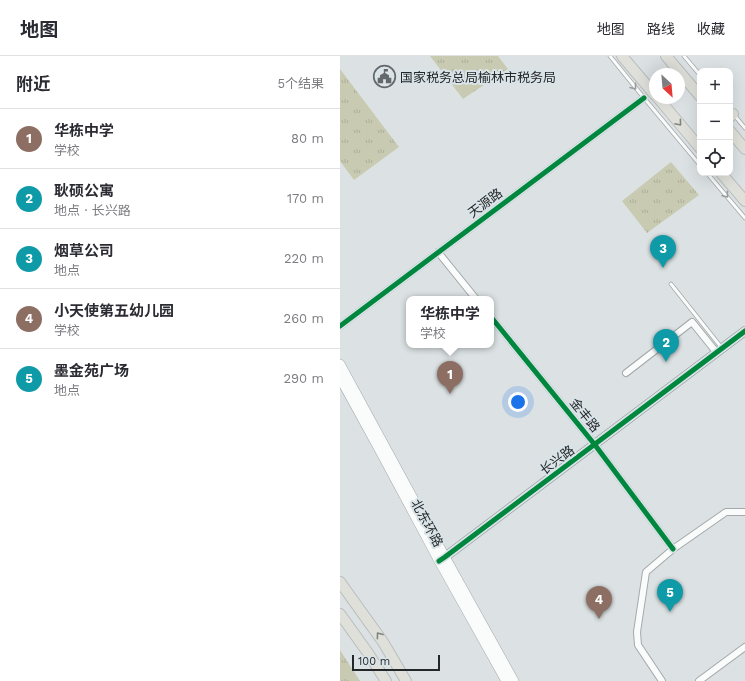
<!DOCTYPE html>
<html lang="zh">
<head>
<meta charset="utf-8">
<style>
	:root { --surface:#fff; --page:#f2f2f3; --text:#2b2b33; --muted:#7c7c81; --line:#e1e1e2; --accent:#64686a }
	body { margin:0; font-family:"Work Sans","Noto Sans SC",sans-serif; background:var(--page); color:var(--text) }
	.controls { position:absolute; right:12px; top:12px; display:grid; overflow:hidden; border-radius:8px; box-shadow:0 4px 16px #0002 }
	.controls button { width:36px; height:36px; display:grid; place-items:center; padding:0; border:0; border-bottom:1px solid var(--line); background:var(--surface); color:var(--text); font:20px sans-serif }
	.compass { position:absolute; left:309px; top:12px; width:36px; height:36px; border-radius:50%; background:var(--surface); box-shadow:0 4px 16px #0002; rotate:154deg }
	.scale { position:absolute; left:12px; bottom:10px; width:88px; box-sizing:border-box; padding-left:4px; border:2px solid #242729; border-top:0; font-size:11px; line-height:14px; white-space:nowrap; color:#242729; -webkit-text-stroke:3px #d9e3e8; paint-order:stroke }
	.you { position:absolute; left:178px; top:346px; width:14px; height:14px; margin:-10px; border:3px solid #fff; border-radius:50%; background:#1a73e8; box-shadow:0 0 0 6px #1a73e833 }
	.badge { display:grid; place-items:center; width:26px; height:26px; border-radius:50%; background:var(--accent); color:#fff; font-size:13px; font-weight:700 }
	.pin { position:absolute; translate:-50% -33px; filter:drop-shadow(0 1px 2px #0008) }
	.pin::after { content:''; position:absolute; top:21px; width:14px; height:12px; background:inherit; clip-path:polygon(0 0,100% 0,50% 100%) }
	.popup { position:absolute; left:66px; top:240px; width:88px; height:52px; box-sizing:border-box; display:grid; place-content:center; border-radius:8px; background:var(--surface); filter:drop-shadow(0 1px 3px #0005); font-size:13px; white-space:nowrap; color:var(--muted) }
	.popup b { font-size:15px; color:var(--text) }
	.popup::after { content:''; position:absolute; left:50%; top:100%; margin-left:-8px; border:8px solid transparent; border-top-color:var(--surface) }
	.list { margin:0; padding:0; list-style:none }
	h2 { display:flex; justify-content:space-between; align-items:center; height:52px; margin:0; padding:0 16px; font-size:17px }
	h2 small { font-size:13px; font-weight:400; color:var(--muted) }
	.list li { display:grid; grid-template-columns:26px 1fr auto; gap:12px; align-items:center; box-sizing:border-box; height:60px; padding:0 16px; border-top:1px solid var(--line) }
	.list b { display:block; font-size:15px; white-space:nowrap }
	.list p { margin:0; font-size:13px; white-space:nowrap; color:var(--muted) }
	.list em { font-size:13px; font-style:normal; color:var(--muted) }
	.icon { flex:none; width:22px; height:22px; fill:none; stroke:currentColor; stroke-width:2; stroke-linecap:round; stroke-linejoin:round }
	.map { position:relative; flex:none; width:405px; height:625px; overflow:hidden }
	header { display:flex; align-items:center; gap:24px; box-sizing:border-box; height:56px; padding:0 20px; background:var(--surface); border-bottom:1px solid var(--line) }
	header strong { font-size:19px }
	nav { display:flex; gap:22px; margin-inline-start:auto; font-size:14px }
	main { display:flex }
	aside { flex:1; background:var(--surface) }
	.map>svg:first-child { display:block }
	.grass { fill:url(#grass-tufts) }
	.lines { fill:none; stroke-linecap:round; stroke-linejoin:round }
	.service-casing { stroke:#a3a8aa; stroke-width:4.5 }
	.minor-casing { stroke:#a3a8aa; stroke-width:8 }
	.tertiary-casing { stroke:#a3a8aa; stroke-width:10 }
	.secondary-casing { stroke:#a3a8aa; stroke-width:10 }
	.primary-casing { stroke:#babdbe; stroke-width:12 }
	.service { stroke:#fafbfb; stroke-width:3 }
	.minor { stroke:#fafbfb; stroke-width:6 }
	.tertiary { stroke:#fafbfb; stroke-width:8 }
	.secondary { stroke:#fafbfb; stroke-width:9 }
	.primary { stroke:#dfe0da; stroke-width:10 }
	.cycleway-casing { stroke:#d9e3e8; stroke-width:8 }
	.cycleway { stroke:#00873e; stroke-width:5 }
	.oneway { stroke:#9a9c9c }
	.oneway2 { stroke:#828482 }
	.labels { text-anchor:middle; dominant-baseline:central; stroke-width:4; stroke-linejoin:round; paint-order:stroke }
	.poi-label { font-size:13px; fill:#242729; stroke:#d9e3e8; text-anchor:start }
	.street-label { font-size:13px; fill:#242729; stroke:#d9e3e8 }
</style>
</head>
<body>
<header>
<strong>地图</strong>
<nav><a>地图</a><a>路线</a><a>收藏</a></nav>
</header>
<main>
<aside>
<h2>附近<small>5个结果</small></h2>
<ul class="list">
<li><span class="badge" style="background:#8d6e63">1</span><div><b>华栋中学</b><p>学校</p></div><em>80 m</em></li>
<li><span class="badge" style="background:#0f9aa8">2</span><div><b>耿硕公寓</b><p>地点 · 长兴路</p></div><em>170 m</em></li>
<li><span class="badge" style="background:#0f9aa8">3</span><div><b>烟草公司</b><p>地点</p></div><em>220 m</em></li>
<li><span class="badge" style="background:#8d6e63">4</span><div><b>小天使第五幼儿园</b><p>学校</p></div><em>260 m</em></li>
<li><span class="badge" style="background:#0f9aa8">5</span><div><b>墨金苑广场</b><p>地点</p></div><em>290 m</em></li>
</ul>
</aside>
<div class="map">
<svg width="405" height="625" viewBox="0 0 405 625">
	<defs>
		<pattern id="grass-tufts" width="24" height="20" patternUnits="userSpaceOnUse"><rect width="24" height="20" fill="#c8cbb2"/><path d="M3 7l-1-3M5 7V3M7 7l1-3M15 17l-1-3M17 17v-4M19 17l1-3" fill="none" stroke="#acae99"/></pattern>
	</defs>
	<rect width="100%" height="100%" fill="#dce2e4"/>
	<!-- grass -->
	<path class="grass" d="M90,0H158L168,13L123,43Z
		M0,13L59,91L14,124L0,105Z
		M331,106L359,139L307,177L282,145Z
		M0,594L20,625H0Z"/>
	<g class="lines">
		<defs>
			<path id="service" d="M270,0L304,42L360,109
				M344,0L360,19
				M390,29H391
				M395,60L405,72
				M367,117L405,162
				M331,228L381,291"/>
			<path id="minor" d="M98,196L136,243
				M151,261L255,389L333,493
				M0,270L304,42
				M286,317L352,266L377,297
				M322,625L298,589L297,576L306,516L333,493L386,456H405
				M359,625L405,591"/>
			<path id="tertiary" d="M100,504L105,501L405,275"/>
			<path id="secondary" d="M0,308L105,501L174,625
				M0,322L39,393L99,505L166,625"/>
			<path id="primary" d="M282,0L315,39
				M326,0L360,40
				M318,42L360,92
				M390,61L393,58
				M390,75L405,93
				M381,117L405,145
				M0,526L43,586L66,625
				M0,558L28,597L46,625"/>
		</defs>
		<!-- service casing -->
		<use href="#service" class="service-casing"/>
		<!-- minor casing -->
		<use href="#minor" class="minor-casing"/>
		<!-- tertiary casing -->
		<use href="#tertiary" class="tertiary-casing"/>
		<!-- secondary casing -->
		<use href="#secondary" class="secondary-casing"/>
		<!-- primary casing -->
		<use href="#primary" class="primary-casing"/>
		<!-- service -->
		<use href="#service" class="service"/>
		<!-- minor -->
		<use href="#minor" class="minor"/>
		<!-- tertiary -->
		<use href="#tertiary" class="tertiary"/>
		<!-- secondary -->
		<use href="#secondary" class="secondary"/>
		<!-- primary -->
		<use href="#primary" class="primary"/>
		<defs>
			<path id="cycleway" d="M151,261L255,389L333,493
				M0,270L304,42
				M99,505L105,501L405,275"/>
		</defs>
		<!-- cycleway casing -->
		<use href="#cycleway" class="cycleway-casing"/>
		<!-- cycleway -->
		<use href="#cycleway" class="cycleway"/>
	</g>
	<!-- one-way arrows -->
	<defs><path id="oneway-chevron" d="M-2-3.5L2.5 0L-2 3.5" fill="none" stroke-width="1.6" stroke-linecap="round" stroke-linejoin="round"/></defs>
	<g class="oneway">
		<use href="#oneway-chevron" transform="translate(294 31) rotate(52)"/>
		<use href="#oneway-chevron" transform="translate(386 139) rotate(50)"/>
	</g>
	<g class="oneway2">
		<use href="#oneway-chevron" transform="translate(339 67) rotate(50)"/>
		<use href="#oneway-chevron" transform="translate(39 579) rotate(-126)"/>
	</g>
	<!-- icons -->
	<defs>
		<symbol id="civic-ring" viewBox="-11 -11 22 22"><circle r="9.5" fill="#d9e3e8" stroke="#64686a" stroke-width="1.5"/><path d="M-.6-6.5H3V-4.5H.6V-3L4-1V1h2V6H-6V1h2V-1L-.6-3ZM-1.2 2.5V6h2.4V2.5Z" fill="#64686a"/></symbol>
	</defs>
	<g fill-rule="evenodd">
		<use href="#civic-ring" x="32" y="8" width="25" height="25"/>
	</g>
	<g class="labels">
		<!-- poi labels -->
		<g class="poi-label">
			<text x="60" y="21">国家税务总局榆林市税务局</text>
		</g>
		<!-- street labels -->
		<g class="street-label">
			<text transform="translate(145 147) rotate(-37)">天源路</text>
			<text transform="translate(245 359) rotate(51)">金丰路</text>
			<text transform="translate(217 404) rotate(-37)">长兴路</text>
			<text transform="translate(87 467) rotate(62)">北东环路</text>
		</g>
	</g>
</svg>
<div class="controls">
<button>+</button>
<button>−</button>
<button><svg class="icon" aria-label="locate" viewBox="0 0 24 24"><circle cx="12" cy="12" r="6"/><path d="M12 2v4M12 18v4M2 12h4M18 12h4"/></svg></button>
</div>
<svg class="compass" viewBox="-18 -18 36 36"><path d="M0-13l5 13h-10z" fill="#e53935"/><path d="M0 13l5-13h-10z" fill="#7c7c81"/></svg>
<div class="scale">100 m</div>
<div class="you"></div>
<div class="pin badge" style="left:110px;top:338px;background:#8d6e63">1</div>
<div class="popup"><b>华栋中学</b>学校</div>
<div class="pin badge" style="left:326px;top:306px;background:#0f9aa8">2</div>
<div class="pin badge" style="left:323px;top:212px;background:#0f9aa8">3</div>
<div class="pin badge" style="left:259px;top:563px;background:#8d6e63">4</div>
<div class="pin badge" style="left:330px;top:556px;background:#0f9aa8">5</div>
</div>
</main>
</body>
</html>
